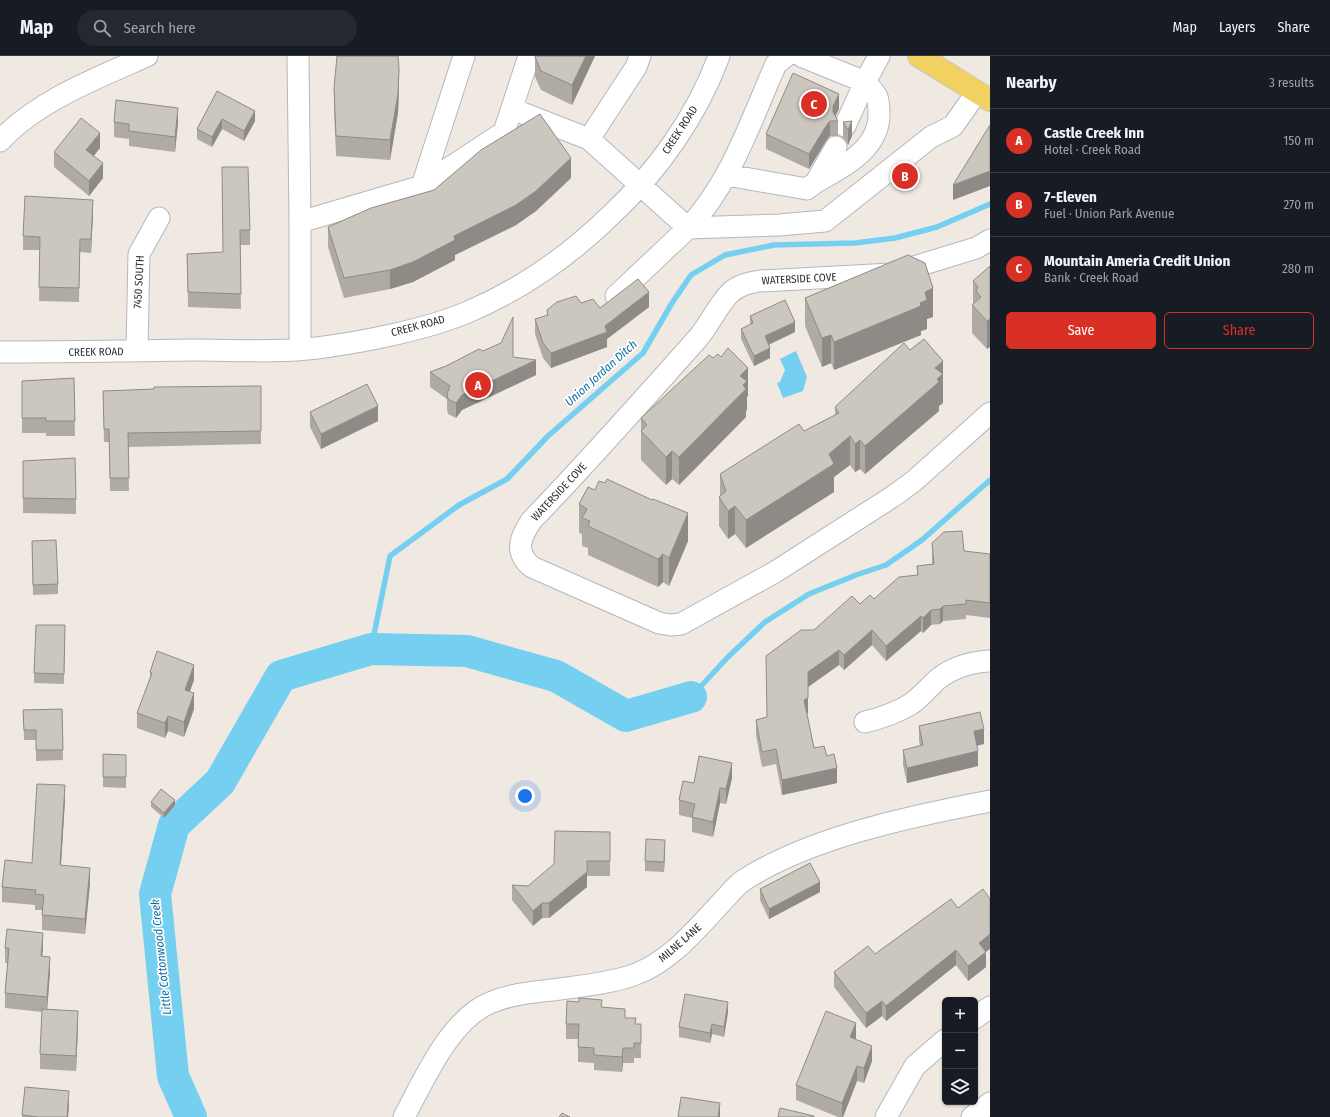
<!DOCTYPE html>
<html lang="en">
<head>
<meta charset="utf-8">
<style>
	:root { --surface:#171b24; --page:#242831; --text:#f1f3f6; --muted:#9ea1a6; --line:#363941; --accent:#d93025 }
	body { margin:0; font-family:"Fira Sans Condensed",sans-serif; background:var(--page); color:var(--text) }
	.controls { position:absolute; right:12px; bottom:12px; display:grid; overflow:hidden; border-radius:6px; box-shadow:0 1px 3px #0004 }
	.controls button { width:36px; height:36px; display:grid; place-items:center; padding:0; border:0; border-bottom:1px solid var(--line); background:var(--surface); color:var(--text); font:20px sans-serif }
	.you { position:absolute; left:525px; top:740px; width:14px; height:14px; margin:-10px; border:3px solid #fff; border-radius:50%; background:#1a73e8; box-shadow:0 0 0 6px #1a73e833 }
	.badge { display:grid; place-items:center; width:26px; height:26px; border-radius:50%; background:var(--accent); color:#fff; font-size:13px; font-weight:700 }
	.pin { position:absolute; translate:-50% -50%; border:2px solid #fff; box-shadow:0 1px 4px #0006 }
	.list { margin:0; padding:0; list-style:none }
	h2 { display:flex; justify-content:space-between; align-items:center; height:52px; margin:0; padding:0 16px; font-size:17px }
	h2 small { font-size:13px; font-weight:400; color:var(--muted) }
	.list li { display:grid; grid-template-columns:26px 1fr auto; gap:12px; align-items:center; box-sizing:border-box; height:64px; padding:0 16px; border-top:1px solid var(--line) }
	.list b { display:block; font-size:15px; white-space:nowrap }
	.list p { margin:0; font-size:13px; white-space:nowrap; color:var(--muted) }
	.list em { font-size:13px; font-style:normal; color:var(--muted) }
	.actions { display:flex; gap:8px; padding:12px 16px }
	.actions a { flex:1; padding:9px 0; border:1px solid var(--accent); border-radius:6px; text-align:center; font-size:14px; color:var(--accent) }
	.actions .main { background:var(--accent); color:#fff }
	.icon { flex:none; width:22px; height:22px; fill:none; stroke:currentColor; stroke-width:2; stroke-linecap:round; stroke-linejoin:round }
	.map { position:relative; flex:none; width:990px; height:1061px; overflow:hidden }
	header { display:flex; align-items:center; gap:24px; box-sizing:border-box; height:56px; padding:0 20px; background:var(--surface); border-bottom:1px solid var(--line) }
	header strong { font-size:19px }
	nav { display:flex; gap:22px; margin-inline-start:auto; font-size:14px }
	.search { width:280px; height:36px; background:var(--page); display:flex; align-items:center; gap:10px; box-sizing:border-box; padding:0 14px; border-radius:22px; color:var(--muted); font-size:15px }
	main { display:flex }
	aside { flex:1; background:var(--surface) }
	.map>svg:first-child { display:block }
	.water { fill:#75cff0 }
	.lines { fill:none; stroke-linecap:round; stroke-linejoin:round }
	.stream { stroke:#75cff0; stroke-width:5.5 }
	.river { stroke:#75cff0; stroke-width:32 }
	.minor-casing { stroke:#b4b7c1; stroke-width:23 }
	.major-casing { stroke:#c9c9c9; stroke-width:24 }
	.minor { stroke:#fff; stroke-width:21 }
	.major { stroke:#f2d163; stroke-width:22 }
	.wall { fill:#afaba4 }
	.shaded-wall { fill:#8e8b86 }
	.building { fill:#cbc7bf; stroke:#8e8b86 }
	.labels { text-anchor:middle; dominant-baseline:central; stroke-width:3.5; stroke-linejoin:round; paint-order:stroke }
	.street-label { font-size:11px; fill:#2e2e2e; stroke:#fff }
	.water-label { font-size:12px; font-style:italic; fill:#0d6fa3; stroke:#fff }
</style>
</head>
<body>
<header>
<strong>Map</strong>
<div class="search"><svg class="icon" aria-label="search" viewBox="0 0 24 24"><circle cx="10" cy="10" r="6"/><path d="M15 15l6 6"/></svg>Search here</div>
<nav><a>Map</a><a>Layers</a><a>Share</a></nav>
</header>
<main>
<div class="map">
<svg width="990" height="1061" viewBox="0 0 990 1061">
	<rect width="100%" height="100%" fill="#efe9e1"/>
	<!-- water -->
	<path class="water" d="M796,295L807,321L803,335L783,342L777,327L780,326L785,314L780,303Z"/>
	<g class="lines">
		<!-- stream -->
		<path class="stream" d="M371,593L390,500L459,449L507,423L548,380L643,297L672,247L691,219L725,199L774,189L855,187L895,182L937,171L990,148
			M691,641L728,601L765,566L809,538L856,519L886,509L922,484L990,424"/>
		<!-- river -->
		<path class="river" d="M191,1061L173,1020L155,838L174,769L220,726L281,620L371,593L467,595L556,620L626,660L691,641"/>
		<defs>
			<path id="minor" d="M298,0L300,166L422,130L504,76L529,0
				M801,0L865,26L879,0
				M512,53L589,83L636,11L640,0
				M589,83L688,172C731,127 751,64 776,8L786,0
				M0,85C37,45 97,22 147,0
				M727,119L807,133L816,126L836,91
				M816,126C842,112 879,93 879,59C879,53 879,46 877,41C874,35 868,30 865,26L845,70
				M422,130L464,0
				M990,184L976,192L891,218L760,225C748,227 738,229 729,238C717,251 709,269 698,282C643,344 588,406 531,465C520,482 514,496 532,511L659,567L671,569L681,568L775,516L892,441L914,425L990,357
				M616,240L688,172L779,169L825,165L931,81L953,70L977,36
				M300,293V166
				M137,295L139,198L159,162
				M0,296C65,296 129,295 194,294C234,294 277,297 317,292C363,286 425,274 468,256C522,233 569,200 611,159C657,116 697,60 719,0
				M865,666C882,662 896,657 911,648C921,641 929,631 938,623C953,611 972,606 990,605
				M975,962L990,951
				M404,1061C424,1024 450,962 492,946C514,937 537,936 560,933C582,930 617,926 636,918C669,906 696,874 719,849C727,841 735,830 744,824C811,781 912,760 990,745
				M886,1061L915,1010L945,984
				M972,1061L990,1047"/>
			<path id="major" d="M919,0L990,44"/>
		</defs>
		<!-- minor casing -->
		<use href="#minor" class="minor-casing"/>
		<!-- major casing -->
		<use href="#major" class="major-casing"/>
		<!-- minor -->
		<use href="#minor" class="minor"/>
		<!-- major -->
		<use href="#major" class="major"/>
	</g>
	<!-- wall -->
	<path class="wall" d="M595,0L572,49L541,34L535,21V1Z
		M334,32L399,33L398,57L390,104L336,100L334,52Z
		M217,35L255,65L244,85L222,73L212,91L197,83V73Z
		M839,53L835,60L838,65V80H830L826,85L809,113L766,93V78Z
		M114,66L178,67L175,96L129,90V83L114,81Z
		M843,66L852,80L848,89L843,81Z
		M100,92L94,100L103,122L89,140L54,111V96Z
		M571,122L536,155L516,169L455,199V204L413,226L390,233L344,242L328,191V171Z
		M222,126L250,174V189H240L241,253L188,251L187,198L223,196Z
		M93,157L91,197L80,196L79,246L39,245L40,194H23V180Z
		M990,210V291L987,293L972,277V249L973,248V225Z
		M805,242L933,261L927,263V273L921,275V279L834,314L831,307L822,311L805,270Z
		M581,247L600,252L649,251L607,283V291L551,312L543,302L535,278V263L547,260V254Z
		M750,260L795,276L769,289L770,302L754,310L741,283V273L750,269Z
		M501,287L513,301L536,319L462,354L456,362L448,358L447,353V343L430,331V316L446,310L483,295Z
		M74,322L75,380H46V377H22V325Z
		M261,330V388L128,391L129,435H110L109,386H104L103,335Z
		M943,334V347L939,350V355L865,418L860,413L855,416L850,409L834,421V436L746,492L735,478L728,483L719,470V441L720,440V418L835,359V351Z
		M748,340L747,341V354L746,355V361L679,429L672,423L666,429L641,404V362Z
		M310,356L378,365L321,393L310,371Z
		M23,405L76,443V458L23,457Z
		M579,448L688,485L669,530L663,526L658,531L588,499V492L582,490V478L579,477Z
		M32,485L58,528V538L33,539Z
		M932,487L964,495L990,498V562L966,559V563L943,565L940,568L931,569L923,577L921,575L886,605L872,589L844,614L839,609L808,631V657H807L814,692L827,700L837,727L782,739L776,708L762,711L756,679V664L766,661L814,574L860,548L874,543L917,519V510L932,508Z
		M65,569L64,628L34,627V617Z
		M150,616L194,624L189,636L194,653L184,681L168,675L165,682L137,672V657L150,624Z
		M62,653L63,704L36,705V684H24L23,654Z
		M919,670L984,688L977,690L978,710L907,727L903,709V694L920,690L919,685Z
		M103,698L126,699V732L103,731Z
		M732,722L726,748L720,747L713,781L692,776V762L679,759V744L694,727Z
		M65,744L61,809L90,827L85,878L42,874V854H35V849L2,846V831L32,807Z
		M151,746L175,749L164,762L151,751Z
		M610,791V820H587V831L549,862H542L533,870L512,844V829L528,830Z
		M665,794L664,816L645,815V805Z
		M760,833L820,836L769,863L760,844Z
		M951,843L986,896V911L968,925L956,909L886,965L882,960L866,972L834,931V916L875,898Z
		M5,892H43L42,900L50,916L47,953L78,970L76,1015L40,1013V998L42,956L5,952V937L8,907H5Z
		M602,951L625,962L636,968L641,983V1002H634V1007H623L622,1016L594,1014V1007L578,1006V983H566V968Z
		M728,956L724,981L712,978L710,987L679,981V971Z
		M856,982L855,983L872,1005L864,1027L857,1025L843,1061H838L796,1044V1029Z
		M25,1031L69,1050L68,1061H22Z"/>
	<!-- shaded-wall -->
	<path class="shaded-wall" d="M586,0H595L572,49V29Z
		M399,13V33L398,57L390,104V84Z
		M839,38V53L833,65V50Z
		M178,52V67L175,96V81Z
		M255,55V65L244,85V75Z
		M222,63V73L212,91V81Z
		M830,65V80L826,85L809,113V98L826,70Z
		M852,65V80L848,89V74Z
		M100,77V92L86,109V94Z
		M571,102V122L536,155L516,169L455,199V204L413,226L390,233V214L454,180Z
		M103,107V122L89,140V125Z
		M990,115V130L953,144V129Z
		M93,144V157L91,197V183Z
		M933,232V261L927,263V273L921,275V279L834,314V286L920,247L925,236Z
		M649,236V251L607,283V291L551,312V297L605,270Z
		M990,263V291L987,293V265Z
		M795,266V276L765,290V280Z
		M831,279V307L822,311V282Z
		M770,292V302L754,310V300Z
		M536,304V319L462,354L456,362V347L462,339Z
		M943,305V347L939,350V355L865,418V390L935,312Z
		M748,312V340L747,341V354L746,355V361L679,429V401L740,320Z
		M378,350V365L321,393V378Z
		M850,380V409L834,421V436L746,492V464L829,398Z
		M860,384V413L855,416V388Z
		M672,395V423L666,429V401Z
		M735,450V478L728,483V455Z
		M688,457V485L669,530V502Z
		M663,498V526L658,531V503Z
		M943,550V565L940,568V553Z
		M931,554V569L923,577V562Z
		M921,560V575L886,605V590Z
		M872,574V589L844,614V599Z
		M839,594V609L808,631V616Z
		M194,609V624L185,649V634Z
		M194,637V653L184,681V666Z
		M808,642V657L804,659V644Z
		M168,660V675L165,682V667Z
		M984,673V688L974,690V675Z
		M978,695V710L907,727V712Z
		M732,707V722L726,748V733Z
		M837,712V727L782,739V724Z
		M65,729V744L60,824V809Z
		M720,732V747L713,781V766Z
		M175,744V749L164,762V757Z
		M665,784V794L664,816V806Z
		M587,805V831L549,862V847Z
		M90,812V827L85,878V863Z
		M820,826V836L769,863V853Z
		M542,847V862L533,870V855Z
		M43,877V892L41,915V900Z
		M990,878V893L986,896V911L968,925V910L979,887Z
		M956,894V909L886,965V950Z
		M50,901V916L47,956V941Z
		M882,945V960L866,972V957Z
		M728,946V956L724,981V971Z
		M78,955V970L76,1015V1000Z
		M856,967V982L850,996V981Z
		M712,968V978L710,987V977Z
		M872,990V1005L864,1027V1012Z
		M623,992V1007L622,1016V1001Z
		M857,1010V1025L843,1061H842V1047Z
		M69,1035V1050L68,1061H67Z
		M720,1047V1061H718Z"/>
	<!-- building -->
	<path class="building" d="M337,0H398L399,13L398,38L390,84L336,80L334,32Z
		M535,0H586L572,29L541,15L535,1Z
		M793,17L839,38L833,50V56L838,65H830L826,70L809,98L766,78Z
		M217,35L255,55L244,75L222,63L212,81L197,73Z
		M116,44L178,52L175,81L129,75V68L114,66Z
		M540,58L571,102L536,135L516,149L454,180L455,184L413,206L390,214L344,222L328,171L371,152L434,134L481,94Z
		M81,62L100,77L86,94L103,107L89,125L54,96Z
		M852,65L848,74L843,66Z
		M990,69V115L953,129Z
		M222,111H248L250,174H240L241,238L188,236L187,198L223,196Z
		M25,140L93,144L91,183H80L79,232L39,231L40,181L23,180Z
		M908,199L925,207L933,232L925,236L927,244L920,247L921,250L834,286L831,279L822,282L805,242Z
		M990,210V263L987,265L972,249L981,241L976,235L978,231L973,225Z
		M638,223L649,236L605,270L607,276L551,297L543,287L535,263L548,259L547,254L557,246L576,240L581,247L593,243L600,252Z
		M785,244L795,266L765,280L770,292L754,300L741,273L753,267L750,260Z
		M513,261V301L536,304L462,339L456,347L448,343L447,338L450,330L430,316L446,310L479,293L483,295L501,287Z
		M924,283L943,305L935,312L943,318L937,323L939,326L865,390L860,384L855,388L850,380L829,398L834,408L746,464L735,450L728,455L719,441L726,435L720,418L799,368L804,375L839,357L835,351L904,287L910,294Z
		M728,292L748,312L740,320L747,325L743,329L746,333L679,401L672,395L666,401L641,375L647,369L641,362L709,299L713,302L718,298L721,301Z
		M74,322L75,365H46V362H22V325Z
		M367,328L378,350L321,378L310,356Z
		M261,330V375L128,377L129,422H110L109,373H104L103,335L154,333V331Z
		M75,402L76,443L23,442V405Z
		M607,423L652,444L653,443L688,457L669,502L663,498L658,503L588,470L590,465L582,462L587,453L579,448L588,431L595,434L599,425L605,427Z
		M962,475L964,495L990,498V547L966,544V548L943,550L940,553L931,554L923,562L921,560L886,590L872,574L844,599L839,594L808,616V642L804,644L814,692L824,690L827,700L834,698L837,712L782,724L776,693L762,696L756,664L767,661L766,600L801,574H814L852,540L860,548L870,539L874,543L899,521L918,519L917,510L934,508L932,487L944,476Z
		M56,484L58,528L33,529L32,485Z
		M36,569H65L64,618L34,617Z
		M157,595L194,609L185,634L194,637L184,666L168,660L165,667L137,657L152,617L150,616Z
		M62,653L63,694H36V674H24L23,654Z
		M980,656L984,673L974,675L978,695L907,712L903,694L923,689L919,670Z
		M103,698L126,699V721H103Z
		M699,700L732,707L726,733L720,732L713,766L692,761L695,748L679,744L683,725L694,727Z
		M37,728L65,729L60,809L90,812L85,863L42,859L44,839L35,838L36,834L2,831L5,804L32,807Z
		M161,733L175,744L164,757L151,746Z
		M555,775L610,776V805H587V816L549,847H542L533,855L512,829L528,830L554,808Z
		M646,783L665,784L664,806L645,805Z
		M810,807L820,826L769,853L760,833Z
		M983,833L990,843V878L979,887L986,896L968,910L956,894L886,950L882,945L866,957L834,916L868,890L875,898L951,843L958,852Z
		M7,873L43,877L41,900L50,901L47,941L5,937L9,892H5Z
		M685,938L728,946L724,971L712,968L710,977L679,971Z
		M579,942L602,944L601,951L625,953V962H636L635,968H641V987H634V992H623L622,1001L594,999V992L578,991L579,968H566L567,945L579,946Z
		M42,953L78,955L76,1000L40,998Z
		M826,955L856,967L850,981L872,990L864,1012L857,1010L842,1047L796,1029Z
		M25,1031L69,1035L67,1061H38L22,1059Z
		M681,1041L720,1047L718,1061H678Z
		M780,1052L814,1060V1061H778Z
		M562,1057L570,1061H559Z"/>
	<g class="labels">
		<!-- street labels -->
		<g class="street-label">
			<text transform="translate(680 74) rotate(-57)">CREEK ROAD</text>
			<text transform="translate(799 223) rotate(-3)">WATERSIDE COVE</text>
			<text transform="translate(139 226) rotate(-87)">7450 SOUTH</text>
			<text transform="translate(418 270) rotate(-15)">CREEK ROAD</text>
			<text transform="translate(96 296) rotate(-1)">CREEK ROAD</text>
			<text transform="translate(559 436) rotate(-47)">WATERSIDE COVE</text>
			<text transform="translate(680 887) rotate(-41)">MILNE LANE</text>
		</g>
		<!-- water labels -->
		<g class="water-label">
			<text transform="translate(601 317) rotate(-42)">Union Jordan Ditch</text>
			<text transform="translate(161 901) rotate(-96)">Little Cottonwood Creek</text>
		</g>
	</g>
</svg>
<div class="controls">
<button>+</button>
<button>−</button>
<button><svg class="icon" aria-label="layers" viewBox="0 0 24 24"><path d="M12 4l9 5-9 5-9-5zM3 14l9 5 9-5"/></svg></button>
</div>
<div class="you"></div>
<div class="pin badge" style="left:478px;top:329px">A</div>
<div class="pin badge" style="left:905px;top:120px">B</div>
<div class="pin badge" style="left:814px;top:48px">C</div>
</div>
<aside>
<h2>Nearby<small>3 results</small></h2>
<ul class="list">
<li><span class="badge">A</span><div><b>Castle Creek Inn</b><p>Hotel · Creek Road</p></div><em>150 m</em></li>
<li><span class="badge">B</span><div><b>7-Eleven</b><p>Fuel · Union Park Avenue</p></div><em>270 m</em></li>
<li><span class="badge">C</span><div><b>Mountain Ameria Credit Union</b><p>Bank · Creek Road</p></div><em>280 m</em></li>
</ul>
<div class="actions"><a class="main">Save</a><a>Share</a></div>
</aside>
</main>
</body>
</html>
